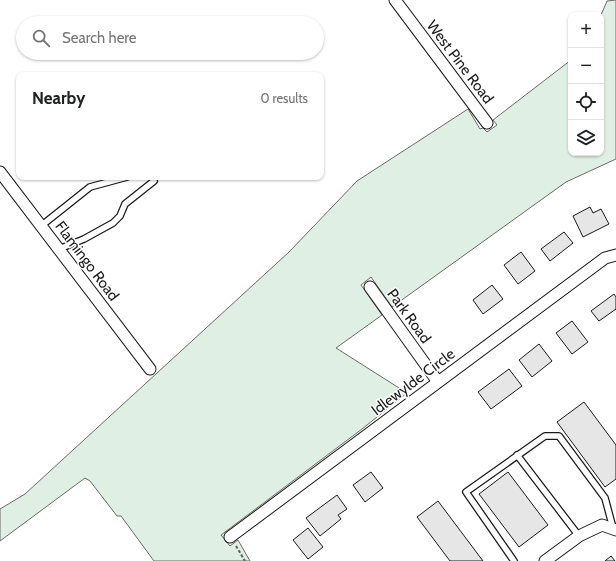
<!DOCTYPE html>
<html lang="en">
<head>
<meta charset="utf-8">
<style>
	:root { --surface:#fff; --page:#f6f6f6; --text:#202124; --muted:#757577; --line:#e0e0e0 }
	body { margin:0; font-family:Cabin,sans-serif; background:var(--page); color:var(--text) }
	.controls { position:absolute; right:12px; top:12px; display:grid; overflow:hidden; border-radius:8px; box-shadow:0 1px 3px #0004 }
	.controls button { width:36px; height:36px; display:grid; place-items:center; padding:0; border:0; border-bottom:1px solid var(--line); background:var(--surface); color:var(--text); font:20px sans-serif }
	.list { margin:0; padding:0; list-style:none }
	h2 { display:flex; justify-content:space-between; align-items:center; height:52px; margin:0; padding:0 16px; font-size:17px }
	h2 small { font-size:13px; font-weight:400; color:var(--muted) }
	.icon { flex:none; width:22px; height:22px; fill:none; stroke:currentColor; stroke-width:2; stroke-linecap:round; stroke-linejoin:round }
	.map { position:relative; flex:none; width:616px; height:561px; overflow:hidden }
	.search { position:absolute; background:var(--surface); box-shadow:0 1px 3px #0004; left:16px; top:16px; width:308px; height:44px; display:flex; align-items:center; gap:10px; box-sizing:border-box; padding:0 14px; border-radius:22px; color:var(--muted); font-size:15px }
	.panel { position:absolute; background:var(--surface); box-shadow:0 1px 3px #0004; left:16px; top:72px; width:308px; height:108px; border-radius:8px }
	.map>svg:first-child { display:block }
	.green { fill:#e0efe3; stroke:#6a6a6a }
	.building { fill:#e6e6e6; stroke:#1a1a1a }
	.lines { fill:none; stroke-linecap:round; stroke-linejoin:round }
	.lane-casing { stroke:#1a1a1a; stroke-width:8 }
	.street-casing { stroke:#1a1a1a; stroke-width:13 }
	.path { stroke:#5f5f5f; stroke-width:2; stroke-dasharray:3 2; stroke-linecap:butt }
	.lane { stroke:#fff; stroke-width:5.5 }
	.street { stroke:#fff; stroke-width:11 }
	.labels { text-anchor:middle; dominant-baseline:central; stroke-width:3; stroke-linejoin:round; paint-order:stroke }
	.street-label { font-size:15px; fill:#1a1a1a; stroke:#fff }
</style>
</head>
<body>
<div class="map">
<svg width="616" height="561" viewBox="0 0 616 561">
	<rect width="100%" height="100%" fill="#fff"/>
	<!-- green -->
	<path class="green" d="M616,0V159L566,182L392,307L371,277L361,285L382,315L336,348L407,393L362,429L221,535L230,546L238,540L250,561H154L121,516H117L90,481L85,478L0,541V509L25,494L289,252L357,181L468,109L480,129L483,128L487,132L497,125L493,120L571,60V153H601V15L607,1Z"/>
	<!-- building -->
	<path class="building" d="M590,207L593,213L601,209L609,224L583,237L573,216Z
		M564,232L573,243L550,261L541,249Z
		M521,252L535,271L518,284L504,265Z
		M492,285L503,299L483,314L473,300Z
		M614,294L616,297V309L599,321L591,311Z
		M572,321L588,342L572,354L556,333Z
		M539,344L552,361L532,377L519,360Z
		M509,369L522,386L491,409L478,392Z
		M584,402L616,445V479L605,487L557,422Z
		M371,472L383,488L365,502L353,485Z
		M508,472L548,525L519,547L479,494Z
		M337,495L347,509L338,515L341,519L320,536L306,518Z
		M438,501L483,561H450L417,517Z
		M308,528L323,547L308,559L293,540Z
		M611,556L615,561H605Z"/>
	<g class="lines">
		<defs>
			<path id="lane" d="M41,226L90,187L127,177
				M59,249L84,239L113,223L120,216L125,204L154,181
				M517,455L579,536
				M514,561L466,492L545,436H559L605,498L613,528"/>
			<path id="street" d="M395,0L487,123
				M0,172L150,369
				M370,287L438,382
				M230,537L605,258L616,255
				M545,561L579,536L602,525L616,530"/>
		</defs>
		<!-- lane casing -->
		<use href="#lane" class="lane-casing"/>
		<!-- street casing -->
		<use href="#street" class="street-casing"/>
		<!-- path -->
		<path class="path" d="M236,546L245,561"/>
		<!-- lane -->
		<use href="#lane" class="lane"/>
		<!-- street -->
		<use href="#street" class="street"/>
	</g>
	<g class="labels">
		<!-- street labels -->
		<g class="street-label">
			<text transform="translate(460 62) rotate(53)">West Pine Road</text>
			<text transform="translate(87 261) rotate(53)">Flamingo Road</text>
			<text transform="translate(409 316) rotate(54)">Park Road</text>
			<text transform="translate(413 382) rotate(-37)">Idlewylde Circle</text>
		</g>
	</g>
</svg>
<div class="controls">
<button>+</button>
<button>−</button>
<button><svg class="icon" aria-label="locate" viewBox="0 0 24 24"><circle cx="12" cy="12" r="6"/><path d="M12 2v4M12 18v4M2 12h4M18 12h4"/></svg></button>
<button><svg class="icon" aria-label="layers" viewBox="0 0 24 24"><path d="M12 4l9 5-9 5-9-5zM3 14l9 5 9-5"/></svg></button>
</div>
<div class="search"><svg class="icon" aria-label="search" viewBox="0 0 24 24"><circle cx="10" cy="10" r="6"/><path d="M15 15l6 6"/></svg>Search here</div>
<section class="panel">
<h2>Nearby<small>0 results</small></h2>
<ul class="list">
</ul>
</section>
</div>
</body>
</html>
